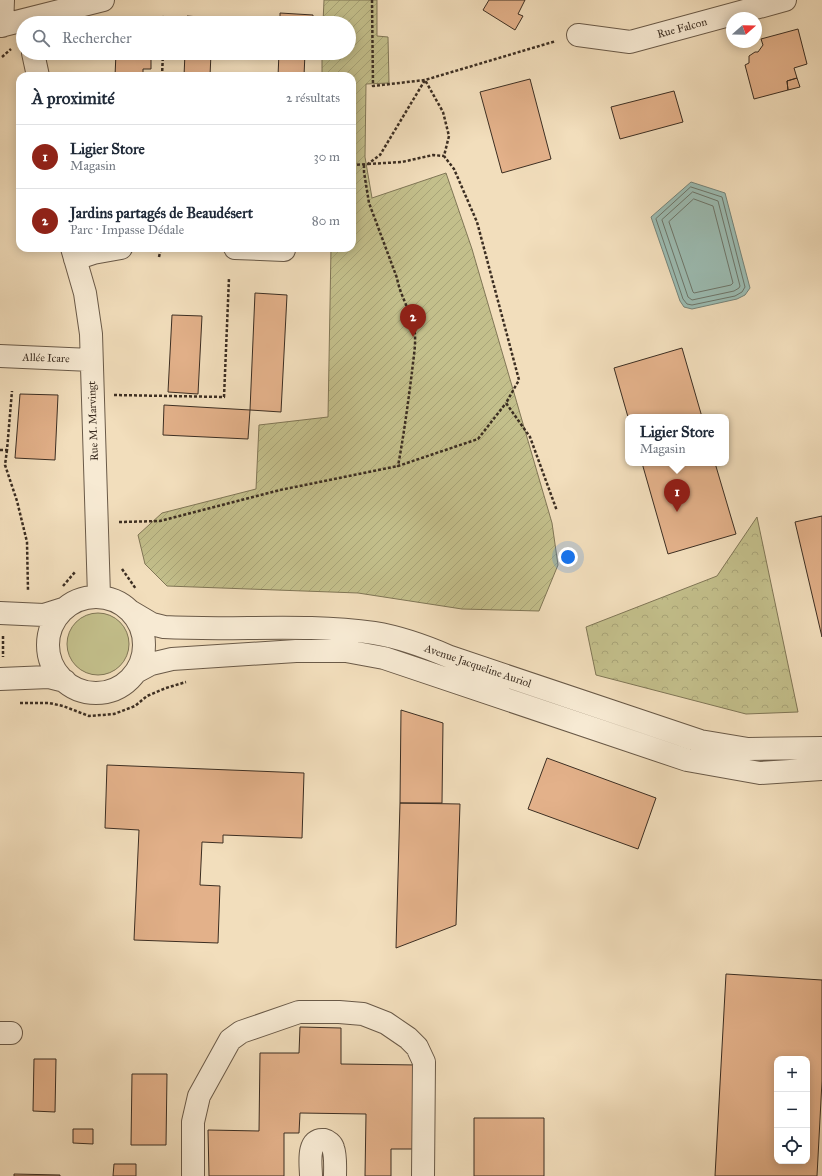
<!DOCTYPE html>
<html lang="fr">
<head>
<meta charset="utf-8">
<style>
	:root { --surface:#fff; --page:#f2f2f3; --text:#1f2937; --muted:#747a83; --line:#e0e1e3; --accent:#8f2418 }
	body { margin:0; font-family:"IM FELL Great Primer",serif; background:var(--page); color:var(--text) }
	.controls { position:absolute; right:12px; bottom:12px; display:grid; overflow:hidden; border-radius:8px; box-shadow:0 2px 10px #0003 }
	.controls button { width:36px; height:36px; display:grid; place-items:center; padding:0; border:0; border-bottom:1px solid var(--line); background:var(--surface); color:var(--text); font:20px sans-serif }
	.compass { position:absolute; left:726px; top:12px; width:36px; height:36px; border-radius:50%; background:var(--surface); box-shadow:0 2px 10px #0003; rotate:70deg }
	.you { position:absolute; left:568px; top:557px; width:14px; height:14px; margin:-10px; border:3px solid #fff; border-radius:50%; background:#1a73e8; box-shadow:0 0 0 6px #1a73e833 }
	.badge { display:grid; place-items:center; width:26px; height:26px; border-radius:50%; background:var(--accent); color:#fff; font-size:13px; font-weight:700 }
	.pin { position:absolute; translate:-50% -33px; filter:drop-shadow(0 1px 2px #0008) }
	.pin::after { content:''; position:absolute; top:21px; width:14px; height:12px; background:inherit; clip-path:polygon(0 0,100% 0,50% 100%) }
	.popup { position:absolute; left:625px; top:414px; width:104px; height:52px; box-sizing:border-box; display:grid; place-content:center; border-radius:8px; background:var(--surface); filter:drop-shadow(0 1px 3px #0005); font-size:13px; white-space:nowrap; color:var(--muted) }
	.popup b { font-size:15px; color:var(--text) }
	.popup::after { content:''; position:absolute; left:50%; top:100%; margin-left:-8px; border:8px solid transparent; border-top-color:var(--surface) }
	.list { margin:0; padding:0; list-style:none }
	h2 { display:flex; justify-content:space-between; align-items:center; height:52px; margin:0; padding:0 16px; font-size:17px }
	h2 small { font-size:13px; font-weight:400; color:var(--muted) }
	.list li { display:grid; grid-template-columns:26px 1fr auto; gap:12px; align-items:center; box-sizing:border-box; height:64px; padding:0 16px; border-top:1px solid var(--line) }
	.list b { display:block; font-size:15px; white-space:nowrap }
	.list p { margin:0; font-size:13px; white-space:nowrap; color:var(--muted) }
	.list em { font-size:13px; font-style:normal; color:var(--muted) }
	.icon { flex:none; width:22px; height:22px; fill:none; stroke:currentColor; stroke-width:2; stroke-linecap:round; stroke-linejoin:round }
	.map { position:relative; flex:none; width:822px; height:1176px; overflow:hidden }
	.search { position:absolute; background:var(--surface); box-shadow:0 2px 10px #0003; left:16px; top:16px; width:340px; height:44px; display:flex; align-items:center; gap:10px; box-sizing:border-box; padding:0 14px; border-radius:22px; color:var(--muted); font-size:15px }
	.panel { position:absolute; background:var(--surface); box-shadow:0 2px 10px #0003; left:16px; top:72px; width:340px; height:180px; border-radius:12px }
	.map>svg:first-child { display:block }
	.grass { fill:#c3bf8b; stroke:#807656 }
	.forest { fill:url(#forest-crowns); stroke:#807656 }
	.garden { fill:url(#garden-furrows); stroke:#807656 }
	.water { fill:#9bbcb3; stroke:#758379 }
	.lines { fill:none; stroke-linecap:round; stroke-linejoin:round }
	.shore { stroke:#6c756a; stroke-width:1 }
	.building { fill:#e3b18a; stroke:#3c2e22; fill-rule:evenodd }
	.minor-casing { stroke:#6a5a48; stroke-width:24 }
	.path { stroke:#3c2e22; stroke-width:2.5; stroke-dasharray:3 2; stroke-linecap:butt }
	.minor { stroke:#f7ead3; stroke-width:22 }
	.labels { text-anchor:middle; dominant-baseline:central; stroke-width:3.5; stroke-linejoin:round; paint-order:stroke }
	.street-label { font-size:11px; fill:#3c2e22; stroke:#f7ead3 }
</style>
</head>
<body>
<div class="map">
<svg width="822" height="1176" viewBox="0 0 822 1176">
	<defs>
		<pattern id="forest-crowns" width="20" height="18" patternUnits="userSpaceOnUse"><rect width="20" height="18" fill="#c3bf8b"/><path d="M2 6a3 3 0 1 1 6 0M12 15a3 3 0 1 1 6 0" fill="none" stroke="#a8a478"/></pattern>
		<pattern id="garden-furrows" width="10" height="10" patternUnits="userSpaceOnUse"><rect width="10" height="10" fill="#c3bf8b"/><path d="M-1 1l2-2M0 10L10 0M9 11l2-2" fill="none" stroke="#a8a478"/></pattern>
	</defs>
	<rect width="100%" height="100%" fill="#f2debc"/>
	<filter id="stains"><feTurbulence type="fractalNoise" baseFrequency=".005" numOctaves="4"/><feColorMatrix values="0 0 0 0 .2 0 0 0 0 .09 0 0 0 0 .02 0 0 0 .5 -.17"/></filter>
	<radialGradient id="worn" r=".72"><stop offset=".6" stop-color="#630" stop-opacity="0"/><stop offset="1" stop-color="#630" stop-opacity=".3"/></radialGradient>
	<!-- grass -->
	<path class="grass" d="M67 644a31 31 0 1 1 62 0a31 31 0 1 1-62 0Z"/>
	<!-- forest -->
	<path class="forest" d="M757,517L798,712L746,714L596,675L586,627L717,576Z"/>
	<!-- garden -->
	<path class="garden" d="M324,0H377V36L388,37L389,83L366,84L365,157L372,198L446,173L472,249L552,523L558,565L539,611L462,609L358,593L167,586L145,564L138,535L162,513L256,489L259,425L328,417L331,248H352V76H322V53H349V23H323Z"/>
	<!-- water -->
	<path class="water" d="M691,182L725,193L750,288L745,295L737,299L692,309L684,307L680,301L651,217Z"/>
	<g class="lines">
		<!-- shore -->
		<path class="shore" d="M691,187L722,197L745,287L742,292L735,296L692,305L687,304L683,299L656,219Z
			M693,192L718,201L740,286L739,288L734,291L692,300L688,297L662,220Z
			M694,199L713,206L733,283L731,285L694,293L693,292L669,222Z"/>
	</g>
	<!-- building -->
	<path class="building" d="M489,0H525L518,14L523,16L515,30L483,10Z
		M280,13L313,15V23H280Z
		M187,16L212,18V23H187Z
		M798,29L807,64L794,68L797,78L787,81L788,90L754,99L745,65L749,63V56L755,52H758L763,45L761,39Z
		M116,53L151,55V69H143V76H115Z
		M185,53H211L210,76H184Z
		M279,53H305L304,76H278Z
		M797,78L800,87L788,90L787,81Z
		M530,79L551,159L502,173L480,92Z
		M674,91L683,122L620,139L611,107Z
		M255,293L287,295L281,412L250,410Z
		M172,315L202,316L198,394L168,392Z
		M682,348L702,417H628L614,368Z
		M20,394L58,395L55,460L15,458Z
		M164,405L250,410L248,439L163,435Z
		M642,463H715L736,534L668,554Z
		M822,516V637L795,522Z
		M401,710L443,723L442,803H400Z
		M547,758L656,798L638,849L528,809Z
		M107,765L304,773L302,838L223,835V843L202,842L200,885L220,886L218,943L134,940L139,830L105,828Z
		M400,803L460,804L456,925L396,948Z
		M726,974L822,980V1081L817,1176H715ZM777,1059H807V1161H777Z
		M300,1027L341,1028V1064L418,1065L415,1149H391V1176H365L366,1114L300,1113L299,1133H284V1176H209L208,1130L259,1131L260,1053H299Z
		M34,1059H56L55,1112L33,1111Z
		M132,1074H167L166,1145H131Z
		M474,1118H544V1176H474Z
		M73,1129H93V1144L73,1143Z
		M114,1164H136V1176H113Z
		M14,1174L60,1175V1176H14Z"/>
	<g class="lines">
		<defs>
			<path id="minor" d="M0,26L103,0
				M2,26L3,0
				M578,35L630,42L785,0
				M33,53L38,76
				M72,248L85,293L91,334L99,596
				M235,248L284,250
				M75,259L93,253L121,248
				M0,356L91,360
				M48 645a48 48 0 1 1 96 0a48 48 0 1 1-96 0Z
				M130,611L152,624L164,627C234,631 305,623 374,633C399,637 427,647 450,657L700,741L748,749L822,748
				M0,613L44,615L63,609
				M136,672L151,664L172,659L296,651H346L384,658L687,760L760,773L822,769
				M0,679L49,677L65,681
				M0,1033H11
				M193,1176V1122L199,1096L230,1040L241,1032L299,1012H339L363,1014L386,1023L408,1038L417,1047L424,1062L423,1176
				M311,1176C311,1166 306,1138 324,1140C328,1141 332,1144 333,1148C336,1156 335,1168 335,1176"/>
		</defs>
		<!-- minor casing -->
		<use href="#minor" class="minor-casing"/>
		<!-- path -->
		<path class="path" d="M372,0L373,86L425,80L556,41
			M163,23L164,16
			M2,57L11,49
			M162,76L163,53
			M368,164L402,162L433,155L444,156
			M352,165L368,164L380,155L425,80L443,112L449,136L444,156L454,169L477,222L519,380L506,403L530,437L557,511
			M364,165V172L369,203L397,278C400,296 411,311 414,329C417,341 413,360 412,372C408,403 404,434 398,466L478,439L506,403
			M159,257L161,248
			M114,395L224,397L229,278
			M0,450H7L12,391
			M7,450L5,465L17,501L27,542L28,591
			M119,522L160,521L280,490L398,466
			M122,569L136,589
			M63,586L75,572
			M3,636V657
			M20,703H49L63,706L89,716L114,714L135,706L147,696L166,688L186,682"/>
		<!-- minor -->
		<use href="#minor" class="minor"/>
	</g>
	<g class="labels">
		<!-- street labels -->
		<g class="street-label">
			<text transform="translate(682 28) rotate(-15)">Rue Falcon</text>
			<text transform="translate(46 358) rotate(2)">Allée Icare</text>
			<text transform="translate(93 421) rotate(-92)">Rue M. Marvingt</text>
			<text transform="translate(478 666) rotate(19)">Avenue Jacqueline Auriol</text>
		</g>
	</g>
	<rect width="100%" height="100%" filter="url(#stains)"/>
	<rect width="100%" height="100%" fill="url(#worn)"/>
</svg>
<div class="controls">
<button>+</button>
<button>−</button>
<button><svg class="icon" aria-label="locate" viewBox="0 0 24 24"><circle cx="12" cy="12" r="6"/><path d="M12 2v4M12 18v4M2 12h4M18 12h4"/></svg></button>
</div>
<svg class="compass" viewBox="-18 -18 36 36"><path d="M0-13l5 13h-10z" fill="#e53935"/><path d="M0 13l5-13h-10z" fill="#747a83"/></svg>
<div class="you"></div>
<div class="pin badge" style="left:677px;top:512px">1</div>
<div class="popup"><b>Ligier Store</b>Magasin</div>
<div class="pin badge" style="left:413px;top:337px">2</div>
<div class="search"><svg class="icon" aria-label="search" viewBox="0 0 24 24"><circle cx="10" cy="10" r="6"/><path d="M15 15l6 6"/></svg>Rechercher</div>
<section class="panel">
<h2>À proximité<small>2 résultats</small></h2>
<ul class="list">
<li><span class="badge">1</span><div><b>Ligier Store</b><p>Magasin</p></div><em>30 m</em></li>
<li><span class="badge">2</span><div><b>Jardins partagés de Beaudésert</b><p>Parc · Impasse Dédale</p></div><em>80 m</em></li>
</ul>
</section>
</div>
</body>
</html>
